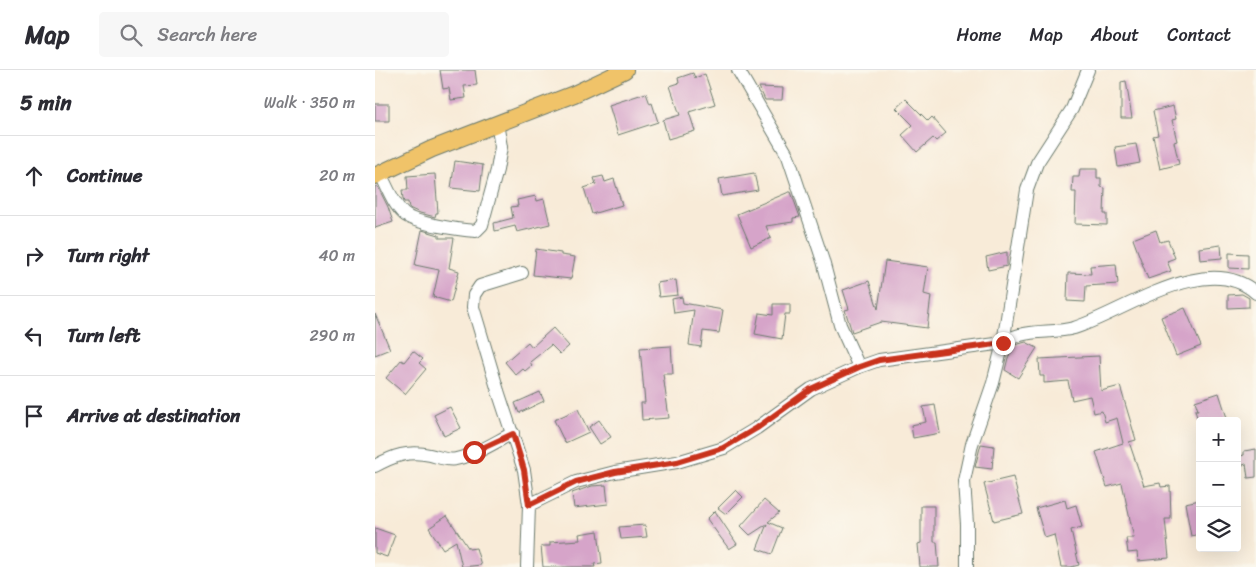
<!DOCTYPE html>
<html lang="en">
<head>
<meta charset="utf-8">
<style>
	:root { --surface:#fff; --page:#f7f7f7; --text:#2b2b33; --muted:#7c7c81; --line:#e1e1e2 }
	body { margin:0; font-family:Sriracha,sans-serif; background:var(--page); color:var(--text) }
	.controls { position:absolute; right:15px; bottom:15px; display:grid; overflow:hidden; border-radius:5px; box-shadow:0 5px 20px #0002 }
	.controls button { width:45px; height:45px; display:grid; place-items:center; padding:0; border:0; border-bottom:1px solid var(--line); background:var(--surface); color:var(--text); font:25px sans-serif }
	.stop { position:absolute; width:15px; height:15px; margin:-11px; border:4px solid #c8321e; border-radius:50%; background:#fff }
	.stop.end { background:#c8321e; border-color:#fff; box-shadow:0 1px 5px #0008 }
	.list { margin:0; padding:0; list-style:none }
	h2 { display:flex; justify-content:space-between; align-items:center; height:65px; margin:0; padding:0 20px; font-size:21px }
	h2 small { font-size:16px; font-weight:400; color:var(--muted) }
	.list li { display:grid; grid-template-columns:32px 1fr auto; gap:15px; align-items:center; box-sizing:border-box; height:80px; padding:0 20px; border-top:1px solid var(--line) }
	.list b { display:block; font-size:19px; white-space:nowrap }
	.list em { font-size:16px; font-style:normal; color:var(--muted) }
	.icon { flex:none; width:28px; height:28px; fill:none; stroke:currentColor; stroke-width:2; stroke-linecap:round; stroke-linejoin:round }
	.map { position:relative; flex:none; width:881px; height:497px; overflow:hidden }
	header { display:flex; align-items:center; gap:30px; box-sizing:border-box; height:70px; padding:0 25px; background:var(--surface); border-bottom:1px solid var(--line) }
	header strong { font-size:24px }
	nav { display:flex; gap:28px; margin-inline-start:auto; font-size:18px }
	.search { width:350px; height:45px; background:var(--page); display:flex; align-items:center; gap:12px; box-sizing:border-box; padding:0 18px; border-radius:5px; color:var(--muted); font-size:19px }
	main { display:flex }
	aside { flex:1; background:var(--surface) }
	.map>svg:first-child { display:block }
	.building { fill:#d6a4c9 }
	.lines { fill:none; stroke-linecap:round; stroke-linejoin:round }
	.minor-casing { stroke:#6b7a6d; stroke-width:14 }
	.major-casing { stroke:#6b7a6d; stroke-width:18 }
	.minor { stroke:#fff; stroke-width:12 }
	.major { stroke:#f0c369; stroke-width:16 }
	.route { stroke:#c8321e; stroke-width:6 }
</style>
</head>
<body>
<header>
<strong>Map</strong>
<div class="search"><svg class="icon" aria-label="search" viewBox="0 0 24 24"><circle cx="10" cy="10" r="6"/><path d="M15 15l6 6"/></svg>Search here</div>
<nav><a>Home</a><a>Map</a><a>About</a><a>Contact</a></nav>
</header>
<main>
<aside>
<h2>5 min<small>Walk · 350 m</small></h2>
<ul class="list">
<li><svg class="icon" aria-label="ahead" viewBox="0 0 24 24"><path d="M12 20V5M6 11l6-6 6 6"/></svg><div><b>Continue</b></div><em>20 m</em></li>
<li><svg class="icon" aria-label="right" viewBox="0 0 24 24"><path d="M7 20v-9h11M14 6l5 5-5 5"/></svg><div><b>Turn right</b></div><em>40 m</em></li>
<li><svg class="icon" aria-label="left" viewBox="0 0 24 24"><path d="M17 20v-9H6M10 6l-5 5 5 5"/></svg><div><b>Turn left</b></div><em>290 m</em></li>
<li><svg class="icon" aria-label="arrive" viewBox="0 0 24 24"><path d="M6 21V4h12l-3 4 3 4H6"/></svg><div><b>Arrive at destination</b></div></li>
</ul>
</aside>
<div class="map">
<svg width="881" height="497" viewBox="0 0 881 497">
	<rect width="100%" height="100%" fill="#fbf7ec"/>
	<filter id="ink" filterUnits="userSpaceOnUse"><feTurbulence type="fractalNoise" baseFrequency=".02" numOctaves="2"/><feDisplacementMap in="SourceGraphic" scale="10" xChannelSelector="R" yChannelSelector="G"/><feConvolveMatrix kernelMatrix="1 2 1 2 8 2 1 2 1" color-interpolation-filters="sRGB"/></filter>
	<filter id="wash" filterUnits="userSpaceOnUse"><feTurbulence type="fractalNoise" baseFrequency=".0096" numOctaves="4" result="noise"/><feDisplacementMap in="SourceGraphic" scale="20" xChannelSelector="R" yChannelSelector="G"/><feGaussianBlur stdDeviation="1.12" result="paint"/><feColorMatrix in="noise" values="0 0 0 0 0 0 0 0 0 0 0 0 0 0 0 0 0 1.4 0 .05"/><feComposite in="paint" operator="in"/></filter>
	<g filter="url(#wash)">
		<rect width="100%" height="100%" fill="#f8ebd8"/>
		<g id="blocks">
			<!-- building -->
			<path class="building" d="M65,0H100L102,15L89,16L91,28L76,30L74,18L68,19Z
				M318,3L320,8L330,4L340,34L314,42L320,61L293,69L288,50L305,45L295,16L304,13L303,8Z
				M751,11L757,48H746V12Z
				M384,17L408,18L407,30H390Z
				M271,23L275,34L277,33L283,52L243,65L234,35Z
				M531,29L553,51L557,47L571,63L561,71L558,68L542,82L527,65L538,55L521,38Z
				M0,34H14V51H0Z
				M798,36L801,49L797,50L802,71L799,72L804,94L785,99L778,66L783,65L778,41Z
				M761,74L765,93L743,97L740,77Z
				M80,91L108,95L105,121L76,118Z
				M705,99H722V108H726V117L730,118L729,144H732V155L700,154L701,122H697L698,107H704Z
				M379,103L383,120L347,126L344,109Z
				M60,104L63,143H61L60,147L45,143L34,138L33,132H29L28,129L27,120H33L32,106Z
				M228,106L230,112L239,109L247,135L217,144L209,118L221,114L219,108Z
				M0,116L3,117L13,137L18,152L0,158Z
				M414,122H416L425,147L418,148V152L391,156L396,168L376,177L362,144Z
				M161,126L162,131L169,129L175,154L142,162L140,156L120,161L119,153L138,148L136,137L143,136L142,130Z
				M47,160L64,165V168H79L74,198L84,201L76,232L58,227L64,200L40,195Z
				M781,160L785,172L793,170L800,188L792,191L796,201L773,209L758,169Z
				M846,175L847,188L825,190L824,178Z
				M161,179L186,183V185L200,187L196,209L158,205Z
				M632,182V196L613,200L611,187Z
				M854,183L873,184V199L854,198Z
				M510,191L553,197L549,224L556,226L552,258L506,252L477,262L470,240L474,239L468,220L494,211L503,239Z
				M741,194L743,214L711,216L710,232L692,231L693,203L716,204L715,196Z
				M301,210L303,225L284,227L282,213Z
				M867,224L874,228V237L853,238V225Z
				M307,227L308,233L348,240L344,263L328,261L326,277L314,275L319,240L299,243L297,229Z
				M398,234H415V244H410L407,269L380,264L384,243L398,245Z
				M810,238L826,276L801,286L786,247Z
				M0,244L15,279L0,285Z
				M178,258L194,276L185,284L176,275L155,292L157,295L150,301L148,299L141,305L130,292L153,272L157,277Z
				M651,272L662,278L643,308L630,300L633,288L640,275Z
				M296,276L298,304H288L294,348L267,350L266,333H270L265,278Z
				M38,281L48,289L44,293L51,299L30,324L11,308L26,290L29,292Z
				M724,286L726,321L745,316L761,370L754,372L769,416L785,413L786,417L795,416L796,449H790L794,488L763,491L762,482L753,483L751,468H759L747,413L732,417L721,382L748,373L742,348L730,352L727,341L719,343L715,326L697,330L693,311L669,313V306H665L664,289Z
				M165,322L169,331L144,343L140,333Z
				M844,323L853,351H823L820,340H823L820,331Z
				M560,335L565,363L538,368L536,355L551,352L548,337Z
				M75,337L86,358L69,366L59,345Z
				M203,339L214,362L190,373L179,350Z
				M224,350L236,367L225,374L214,357Z
				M606,374L619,376L617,399L600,397Z
				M881,379V407L873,408L871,394L862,397V387L869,385V381Z
				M638,407L648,444L619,451L609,414Z
				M231,415L233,434L199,438L197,423L217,416Z
				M361,420L368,427L351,444L343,438Z
				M389,430L404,443L393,452L407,458L397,484L382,479L392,454L375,465L366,456Z
				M690,430L692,438L701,435L707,457L696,460L704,495L696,497H686L679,465L670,468L661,438Z
				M825,430V464L816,466L810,433Z
				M546,436H559V472H562L564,497H545L543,474L546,473Z
				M340,441L362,474L354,479L332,449Z
				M72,446L94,479L101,478L106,495L87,497L81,471L68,479L54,458Z
				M270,455L272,467L246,469L244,457Z
				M0,458L20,465L12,487L0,483Z
				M223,461L227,493L219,494L220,497H168L166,476H175V472L205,470L204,464Z"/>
		</g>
	</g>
	<g filter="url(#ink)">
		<use href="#blocks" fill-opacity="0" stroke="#6b7a6d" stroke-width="1"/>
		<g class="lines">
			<defs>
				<path id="minor" d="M363,0L413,86L448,191L465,255L484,297
					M5,103C12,116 18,134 29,144C40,154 86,160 101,161L107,155L122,100L126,77L122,53
					M147,203L105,216L99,225L98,237L123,321L149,400L154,435L152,497
					M0,396C18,386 34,380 55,385C64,387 72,391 81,389C101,385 120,372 138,363
					M154,435L201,412L240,402L302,392L349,378L382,358L436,319L484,297L504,290L628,273C633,270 639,266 645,265C662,260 681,263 699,258C748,243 832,179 881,223
					M592,497V454L589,411L597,374L618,313L628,273L652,120L662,93L697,39L713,0"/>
				<path id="major" d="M0,106L57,79L199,24L250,0"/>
			</defs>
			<!-- minor casing -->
			<use href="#minor" class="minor-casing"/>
			<!-- major casing -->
			<use href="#major" class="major-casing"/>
			<!-- minor -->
			<use href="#minor" class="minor"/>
			<!-- major -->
			<use href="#major" class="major"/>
		</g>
	</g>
	<g class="lines" filter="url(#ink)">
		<!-- route -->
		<path class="route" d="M99,382L138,364L149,400L154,435L201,412L240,402L302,392L348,378L382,358L436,319L484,297L504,290L628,273"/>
	</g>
</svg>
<div class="controls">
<button>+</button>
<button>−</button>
<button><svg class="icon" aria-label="layers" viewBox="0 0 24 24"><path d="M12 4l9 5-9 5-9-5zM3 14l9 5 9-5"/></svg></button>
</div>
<div class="stop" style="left:99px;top:382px"></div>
<div class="stop end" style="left:628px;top:273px"></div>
</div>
</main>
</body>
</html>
